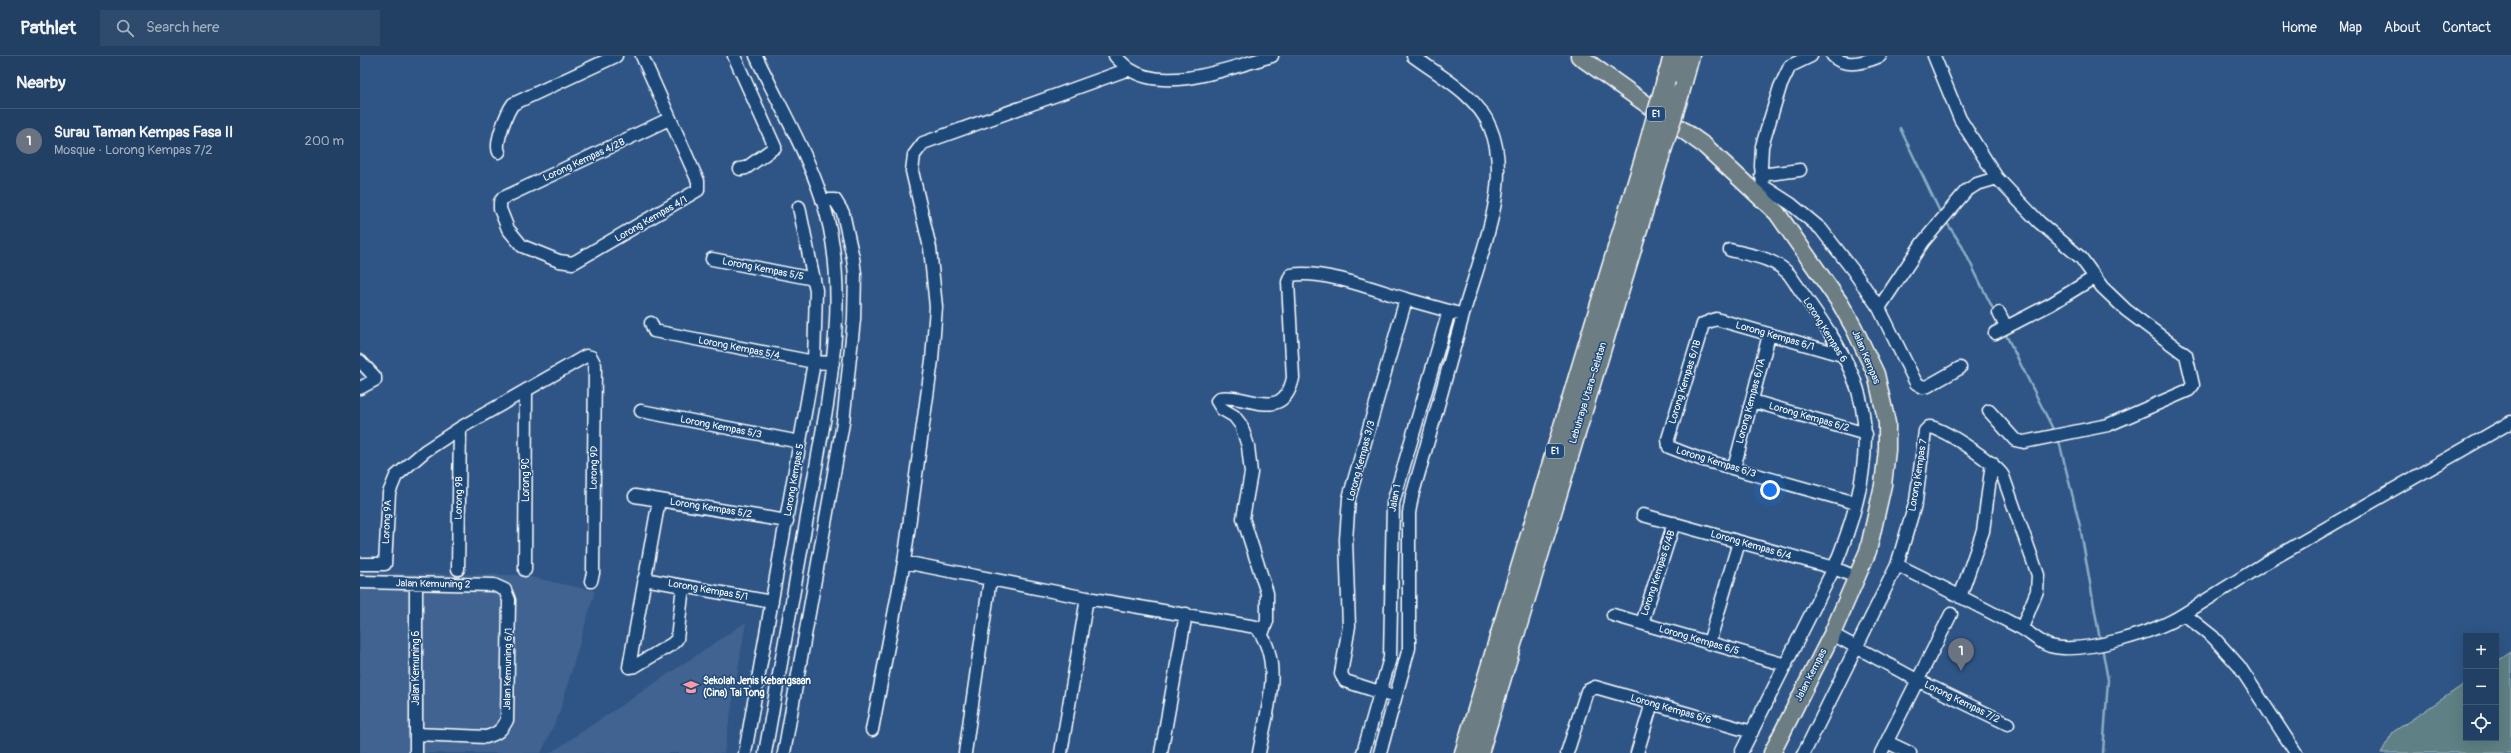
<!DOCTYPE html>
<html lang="en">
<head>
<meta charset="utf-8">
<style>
	:root { --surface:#224064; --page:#2e4b6d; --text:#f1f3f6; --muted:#a2afbf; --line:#3f5978; --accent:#ff9aa2 }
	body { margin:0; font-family:Pangolin,sans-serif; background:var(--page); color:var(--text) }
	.controls { position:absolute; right:12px; bottom:12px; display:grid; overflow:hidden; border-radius:0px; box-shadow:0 4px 16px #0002 }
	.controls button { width:36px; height:36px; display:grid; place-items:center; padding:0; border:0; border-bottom:1px solid var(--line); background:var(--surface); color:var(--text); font:20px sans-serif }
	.you { position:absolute; left:1410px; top:434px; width:14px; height:14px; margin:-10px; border:3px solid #fff; border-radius:50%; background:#1a73e8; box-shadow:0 0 0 6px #1a73e833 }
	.badge { display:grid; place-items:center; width:26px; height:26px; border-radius:50%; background:var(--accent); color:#fff; font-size:13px; font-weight:700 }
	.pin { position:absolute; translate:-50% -33px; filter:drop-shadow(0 1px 2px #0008) }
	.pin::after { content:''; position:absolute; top:21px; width:14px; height:12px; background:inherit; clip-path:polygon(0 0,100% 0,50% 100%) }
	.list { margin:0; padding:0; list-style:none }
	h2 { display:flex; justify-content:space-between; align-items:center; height:52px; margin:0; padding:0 16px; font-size:17px }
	h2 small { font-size:13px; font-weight:400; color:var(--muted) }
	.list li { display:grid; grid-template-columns:26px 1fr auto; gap:12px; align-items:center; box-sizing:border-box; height:64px; padding:0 16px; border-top:1px solid var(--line) }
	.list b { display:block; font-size:15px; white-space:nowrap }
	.list p { margin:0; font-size:13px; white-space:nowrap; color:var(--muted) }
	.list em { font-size:13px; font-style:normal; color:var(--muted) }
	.icon { flex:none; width:22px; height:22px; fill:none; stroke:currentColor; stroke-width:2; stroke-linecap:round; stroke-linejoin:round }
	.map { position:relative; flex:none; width:2151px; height:697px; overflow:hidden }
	header { display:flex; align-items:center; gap:24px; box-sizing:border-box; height:56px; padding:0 20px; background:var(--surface); border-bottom:1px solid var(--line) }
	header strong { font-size:19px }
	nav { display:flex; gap:22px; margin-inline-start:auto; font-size:14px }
	.search { width:280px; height:36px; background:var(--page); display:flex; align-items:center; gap:10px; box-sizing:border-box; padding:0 14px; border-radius:0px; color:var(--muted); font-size:15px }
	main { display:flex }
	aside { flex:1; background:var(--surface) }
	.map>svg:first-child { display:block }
	.built { fill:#406391 }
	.green { fill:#5e8084; stroke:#aec0c2 }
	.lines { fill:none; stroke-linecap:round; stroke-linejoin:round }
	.stream { stroke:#8cadc4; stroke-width:2.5 }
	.minor-casing { stroke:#fff; stroke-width:15 }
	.major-casing { stroke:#fff; stroke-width:19 }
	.highway-casing { stroke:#fff; stroke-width:21 }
	.minor { stroke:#1f4a7a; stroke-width:12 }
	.major { stroke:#6c7e84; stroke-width:16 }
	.highway { stroke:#6c7e84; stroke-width:18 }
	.highway-bridge-casing { stroke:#fff; stroke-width:21; stroke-linecap:butt }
	.highway-bridge { stroke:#6c7e84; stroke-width:18 }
	.labels { text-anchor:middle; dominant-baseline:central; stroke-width:3; stroke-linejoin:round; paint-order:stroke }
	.shield { fill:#1f4a7a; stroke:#bcc9d7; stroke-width:1 }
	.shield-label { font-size:9px; font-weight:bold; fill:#fff }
	.street-label { font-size:10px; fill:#fff; stroke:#1f4a7a }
	.poi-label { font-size:10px; font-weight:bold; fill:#fff; stroke:#1f4a7a; text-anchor:start }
</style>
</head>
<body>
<header>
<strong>Pathlet</strong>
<div class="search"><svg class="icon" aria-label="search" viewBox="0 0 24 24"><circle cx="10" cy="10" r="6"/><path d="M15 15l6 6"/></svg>Search here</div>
<nav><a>Home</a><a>Map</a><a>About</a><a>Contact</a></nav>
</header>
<main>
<aside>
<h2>Nearby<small></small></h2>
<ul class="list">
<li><span class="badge" style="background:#6b7280">1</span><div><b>Surau Taman Kempas Fasa II</b><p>Mosque · Lorong Kempas 7/2</p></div><em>200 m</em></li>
</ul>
</aside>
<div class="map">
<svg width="2151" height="697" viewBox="0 0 2151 697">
	<rect width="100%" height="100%" fill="#2e5585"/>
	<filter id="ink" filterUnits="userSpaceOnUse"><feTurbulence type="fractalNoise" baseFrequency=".025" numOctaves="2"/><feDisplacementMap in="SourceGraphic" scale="8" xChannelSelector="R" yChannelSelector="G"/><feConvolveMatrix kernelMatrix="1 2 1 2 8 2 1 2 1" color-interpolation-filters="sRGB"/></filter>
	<g filter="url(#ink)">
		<!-- built -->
		<path class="built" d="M0,517L161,519L235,535L199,658L181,697H0Z
			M386,566L364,697H190Z"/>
		<!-- green -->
		<path class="green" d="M2151,596V697H2021L2033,676L2106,627V682H2136V606Z"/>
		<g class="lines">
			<!-- stream -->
			<path class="stream" d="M1540,72L1581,158
				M1585,164L1602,190L1635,257
				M1644,275L1694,375
				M1699,385L1720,470L1740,584
				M1742,591L1748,624L1743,697"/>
			<defs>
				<path id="minor" d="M282,0L338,125V134L213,207L199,205L162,190L148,173L140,153V146L143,142L309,63
					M374,0L415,91L386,112L380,113
					M396,0C418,47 446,94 462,143C484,209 477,282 467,349L405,697
					M755,0C759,4 764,9 769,13C806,38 872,11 912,0
					M1451,0L1430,10L1420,31L1402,90L1401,110L1403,130L1431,148L1461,173L1492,213L1519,252L1556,327L1563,331L1568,330L1600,312
					M1473,0C1485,13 1506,6 1520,0
					M1574,0L1600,63L1637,122L1679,166L1721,202L1742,231L1766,254L1826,299L1833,329L1829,334L1748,369L1664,386L1655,384L1629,355
					M139,96C134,88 147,56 153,48L256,0
					M1401,119L1440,114
					M1370,194C1391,199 1414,202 1429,218C1451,250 1477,283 1492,318C1519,381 1499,452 1474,512L1381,697
					M352,203L454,223
					M1519,252L1563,186L1606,135L1617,128L1637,122
					M1639,257L1646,271
					M291,267L294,275L299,276L454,306L473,307
					M1635,277L1691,248L1735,221
					M1482,299L1356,263L1343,268L1308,383L1309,391L1340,403L1496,447
					M0,305L15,321V324L0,332
					M1392,345L1506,378
					M281,355L440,386
					M1374,412L1409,279
					M275,440L427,465
					M299,444L269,611L275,610L312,588L317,583L323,530
					M1283,459L1474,512L1498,522
					M544,506L727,542L896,571C925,606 906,657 899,697
					M0,508H25L29,437L36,420L65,395L100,372L226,300L231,301L235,309L233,517L231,525
					M1537,509C1578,529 1619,550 1659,571C1670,576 1678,586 1690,590C1723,599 1796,576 1824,558L1853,581L1879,610L1936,697
					M98,513L100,372
					M165,514L166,334
					M284,523L412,546
					M0,526L134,529L145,534L149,544L147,664C142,674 137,678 126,681L56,678
					M1600,541L1623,475L1632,407
					M1824,558L1902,509L2151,366
					M1253,559L1426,609
					M1282,567L1314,467
					M902,578L907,565V537L883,462L891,417L888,390L881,369L874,360L862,353L857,345L860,342C887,337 923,368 933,322L928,226L931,219C962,213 1016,234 1046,243
					M1472,578L1557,624L1648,668
					M1349,587L1379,486
					M1035,641L985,625L981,618L989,570L986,484L989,442L1046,243L1103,259
					M512,674L544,506L572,304L576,251L570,192L552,115L554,99L563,87L769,13
					M1527,686L1550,697
					M56,697V527
					M385,697L454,306L456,234L439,151
					M424,697L483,367L494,263L495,218L493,202L483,157L475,144H462
					M605,697L630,523
					M701,697L727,542
					M801,697L826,558
					M1003,697L1030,602L1033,447L1089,255
					M1020,697L1049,592V457L1052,440C1070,380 1086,320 1103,259C1118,205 1154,126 1130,71C1117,39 1080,20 1053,0
					M1207,697L1227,635L1235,631L1392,676
					M1277,697L1292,647
					M1444,697L1537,509L1556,445L1565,375L1569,371C1582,371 1636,408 1643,420L1678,519L1677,535L1662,572
					M1521,697L1591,558"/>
				<path id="major" d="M1219,0L1345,90L1417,157L1480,247L1494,272L1516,318L1527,367V394L1523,429L1508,495L1472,578L1412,697"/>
				<path id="highway" d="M1306,24L1313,0
					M1320,37L1330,0
					M1104,697L1287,93
					M1119,697L1299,104"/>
			</defs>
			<!-- minor casing -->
			<use href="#minor" class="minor-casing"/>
			<!-- major casing -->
			<use href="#major" class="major-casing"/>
			<!-- highway casing -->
			<use href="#highway" class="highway-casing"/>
			<!-- minor -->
			<use href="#minor" class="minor"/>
			<!-- major -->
			<use href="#major" class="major"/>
			<!-- highway -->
			<use href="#highway" class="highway"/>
			<defs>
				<path id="highway-bridge" d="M1287,93L1306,24
					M1299,104L1320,37"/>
			</defs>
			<!-- highway-bridge casing -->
			<use href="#highway-bridge" class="highway-bridge-casing"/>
			<!-- highway-bridge -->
			<use href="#highway-bridge" class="highway-bridge"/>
		</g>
	</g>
	<!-- icons -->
	<defs>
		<symbol id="school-bare" viewBox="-9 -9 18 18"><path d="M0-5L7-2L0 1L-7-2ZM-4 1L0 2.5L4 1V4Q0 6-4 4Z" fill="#ff9aa2" stroke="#1f4a7a" stroke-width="2.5" paint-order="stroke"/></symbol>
	</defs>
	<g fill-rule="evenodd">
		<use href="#school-bare" x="320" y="620" width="22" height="22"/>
	</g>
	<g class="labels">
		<!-- shield labels -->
		<g class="shield">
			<rect x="1287" y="51" width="18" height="14" rx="3"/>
			<rect x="1186" y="388" width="18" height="14" rx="3"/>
		</g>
		<g class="shield-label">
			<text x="1296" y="58">E1</text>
			<text x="1195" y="395">E1</text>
		</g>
		<!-- street labels -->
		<g class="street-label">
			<text transform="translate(224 104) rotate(-25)">Lorong Kempas 4/2B</text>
			<text transform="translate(291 163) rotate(-30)">Lorong Kempas 4/1</text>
			<text transform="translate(403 213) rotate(11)">Lorong Kempas 5/5</text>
			<text transform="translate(1465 274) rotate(58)">Lorong Kempas 6</text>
			<text transform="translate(1415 280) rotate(16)">Lorong Kempas 6/1</text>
			<text transform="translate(379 292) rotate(11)">Lorong Kempas 5/4</text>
			<text transform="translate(1506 301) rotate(67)">Jalan Kempas</text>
			<text transform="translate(1325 326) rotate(-73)">Lorong Kempas 6/1B</text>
			<text transform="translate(1228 337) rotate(-73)">Lebuhraya Utara–Selatan</text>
			<text transform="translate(1391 345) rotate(-75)">Lorong Kempas 6/1A</text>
			<text transform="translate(1449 361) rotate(16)">Lorong Kempas 6/2</text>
			<text transform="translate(361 371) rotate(11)">Lorong Kempas 5/3</text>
			<text transform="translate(1001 405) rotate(-75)">Lorong Kempas 3/3</text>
			<text transform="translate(1356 406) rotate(17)">Lorong Kempas 6/3</text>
			<text transform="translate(234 412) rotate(-89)">Lorong 9D</text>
			<text transform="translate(1558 419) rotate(-81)">Lorong Kempas 7</text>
			<text transform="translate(166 424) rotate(-90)">Lorong 9C</text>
			<text transform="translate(434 424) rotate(-80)">Lorong Kempas 5</text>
			<text transform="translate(99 442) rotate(-89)">Lorong 9B</text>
			<text transform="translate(1035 442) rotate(-79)">Jalan 1</text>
			<text transform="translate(351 452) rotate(9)">Lorong Kempas 5/2</text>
			<text transform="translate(27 466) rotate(-87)">Lorong 9A</text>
			<text transform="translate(1391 489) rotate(16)">Lorong Kempas 6/4</text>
			<text transform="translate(1298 517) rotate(-72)">Lorong Kempas 6/4B</text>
			<text transform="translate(73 528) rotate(1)">Jalan Kemuning 2</text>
			<text transform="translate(348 534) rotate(10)">Lorong Kempas 5/1</text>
			<text transform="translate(1339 584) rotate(16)">Lorong Kempas 6/5</text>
			<text transform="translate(56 612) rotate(-90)">Jalan Kemuning 6</text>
			<text transform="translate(148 613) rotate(-89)">Jalan Kemuning 6/1</text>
			<text transform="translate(1451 619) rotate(-63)">Jalan Kempas</text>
			<text transform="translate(1602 646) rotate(26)">Lorong Kempas 7/2</text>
			<text transform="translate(1311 653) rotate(16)">Lorong Kempas 6/6</text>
		</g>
		<!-- poi labels -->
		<g class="poi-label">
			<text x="343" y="625">Sekolah Jenis Kebangsaan<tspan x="343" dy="12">(Cina) Tai Tong</tspan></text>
		</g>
	</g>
</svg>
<div class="controls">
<button>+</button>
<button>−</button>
<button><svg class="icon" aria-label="locate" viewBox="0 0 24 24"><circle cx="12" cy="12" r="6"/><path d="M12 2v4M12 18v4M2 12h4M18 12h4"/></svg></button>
</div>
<div class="you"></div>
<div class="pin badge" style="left:1601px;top:615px;background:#6b7280">1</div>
</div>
</main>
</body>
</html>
